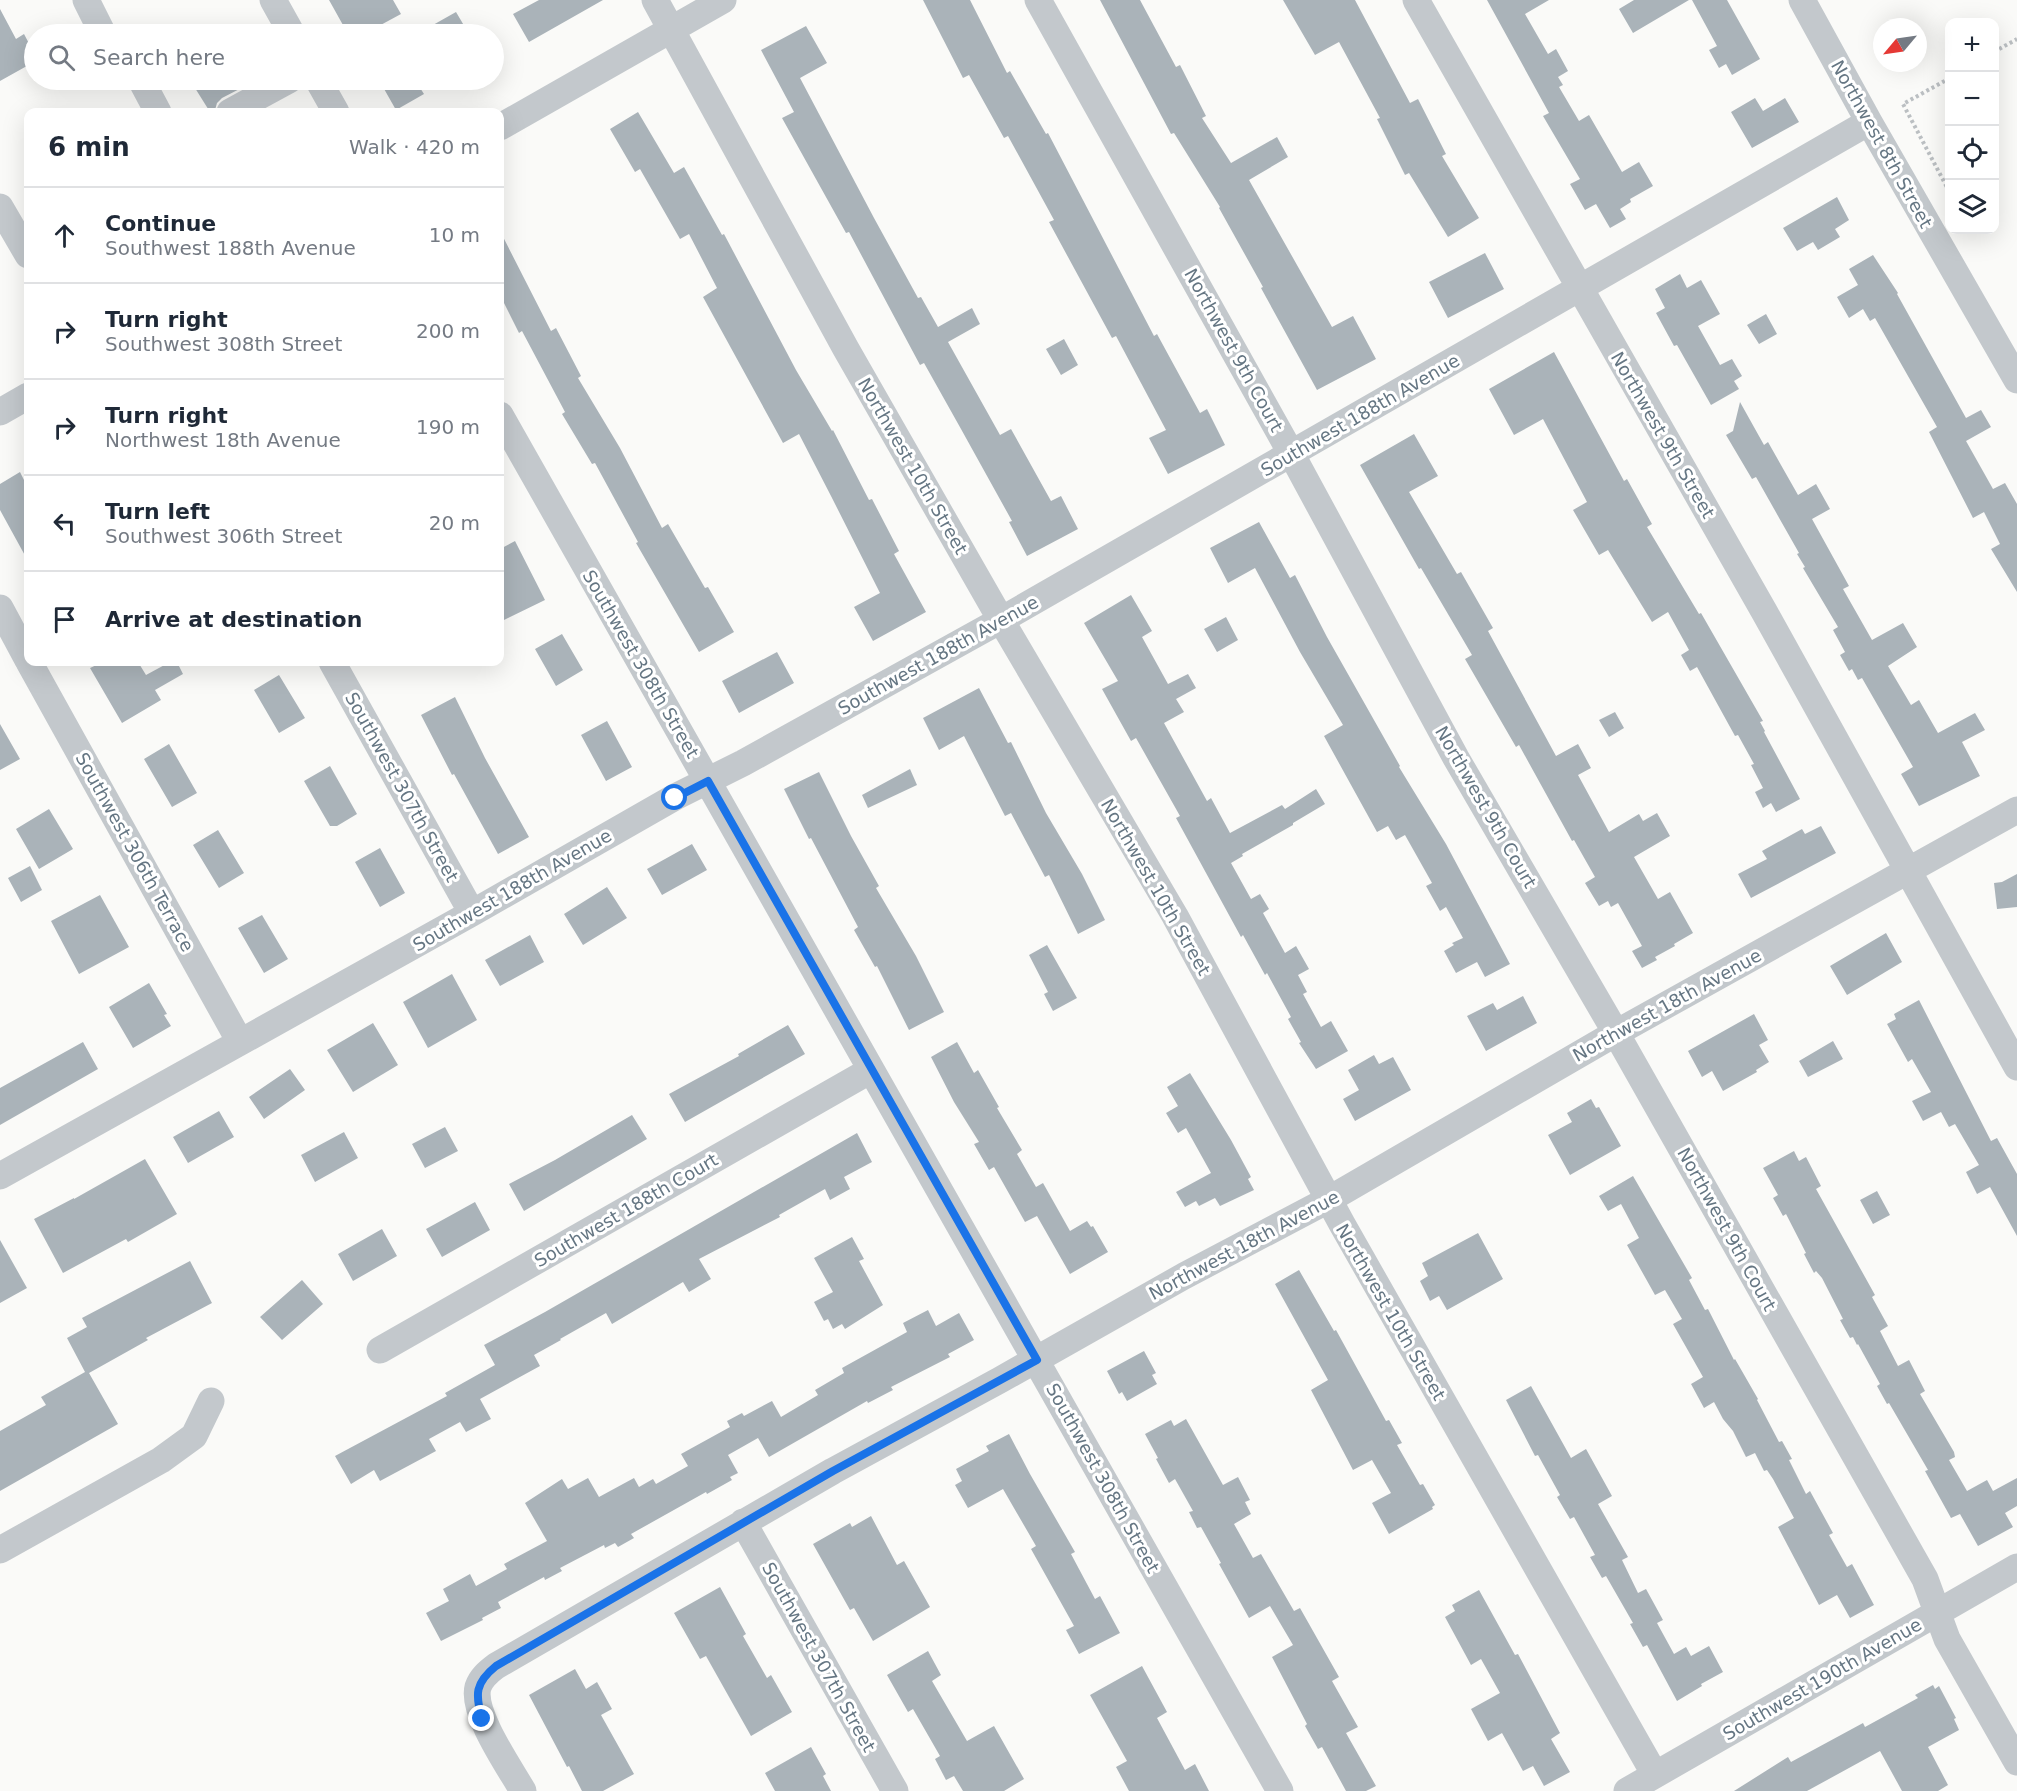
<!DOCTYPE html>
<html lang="en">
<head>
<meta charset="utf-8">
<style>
	:root { --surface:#fff; --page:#f6f6f7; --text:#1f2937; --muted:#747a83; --line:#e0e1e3 }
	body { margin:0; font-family:"DejaVu Sans",sans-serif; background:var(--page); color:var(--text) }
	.controls { position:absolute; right:18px; top:18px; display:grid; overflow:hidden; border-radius:12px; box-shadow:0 6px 24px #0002 }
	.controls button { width:54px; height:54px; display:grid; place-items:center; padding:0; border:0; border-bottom:2px solid var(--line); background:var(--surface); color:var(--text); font:30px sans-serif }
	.compass { position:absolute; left:1873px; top:18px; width:54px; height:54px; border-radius:50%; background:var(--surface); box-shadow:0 6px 24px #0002; rotate:241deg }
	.stop { position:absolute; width:18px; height:18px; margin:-14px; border:4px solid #1a73e8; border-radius:50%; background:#fff }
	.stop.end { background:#1a73e8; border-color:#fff; box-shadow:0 2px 6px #0008 }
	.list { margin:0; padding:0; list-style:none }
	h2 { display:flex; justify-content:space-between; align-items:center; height:78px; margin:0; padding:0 24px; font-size:26px }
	h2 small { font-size:20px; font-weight:400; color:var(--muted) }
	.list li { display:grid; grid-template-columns:39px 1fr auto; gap:18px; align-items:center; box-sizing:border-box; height:96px; padding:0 24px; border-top:2px solid var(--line) }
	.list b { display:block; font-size:22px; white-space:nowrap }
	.list p { margin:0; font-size:20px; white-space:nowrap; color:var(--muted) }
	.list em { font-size:20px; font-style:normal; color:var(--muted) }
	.icon { flex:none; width:33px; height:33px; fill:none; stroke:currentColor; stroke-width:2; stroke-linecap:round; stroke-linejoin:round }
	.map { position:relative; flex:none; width:2017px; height:1791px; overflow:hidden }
	.search { position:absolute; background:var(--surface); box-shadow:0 6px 24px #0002; left:24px; top:24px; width:480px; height:66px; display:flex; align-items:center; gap:15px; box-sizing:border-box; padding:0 21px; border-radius:33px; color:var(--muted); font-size:22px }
	.panel { position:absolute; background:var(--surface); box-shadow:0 6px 24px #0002; left:24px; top:108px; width:480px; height:558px; border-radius:12px }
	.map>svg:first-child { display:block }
	.building { fill:#aab3b9 }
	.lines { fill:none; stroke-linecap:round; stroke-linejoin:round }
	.path { stroke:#bbbfc2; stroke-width:4; stroke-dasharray:3 3; stroke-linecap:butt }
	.minor { stroke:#c3c8cc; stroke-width:27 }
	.route { stroke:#1a73e8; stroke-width:8 }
	.labels { text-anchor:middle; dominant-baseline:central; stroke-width:6; stroke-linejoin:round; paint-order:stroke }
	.street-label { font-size:18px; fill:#657683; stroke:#fff }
</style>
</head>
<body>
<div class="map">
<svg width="2017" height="1791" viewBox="0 0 2017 1791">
	<rect width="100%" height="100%" fill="#fafaf8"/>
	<!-- building -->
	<path class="building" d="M329,0H393L401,14L364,34H348Z
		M539,0H603L529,42L513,14Z
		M923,0H970L1007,73L1010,71L1046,134L1048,133L1154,336L1157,334L1200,413L1207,409L1225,445L1168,474L1149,438L1166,430L1116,336L1112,338L1049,222L1054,220L1008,136L1004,138L969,75L963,78Z
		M1100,0H1140L1176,67L1180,65L1206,116L1202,118L1231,163L1277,137L1288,157L1249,180L1332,327L1353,316L1376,359L1317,390L1261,288L1263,287L1219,208L1220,207L1174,133L1171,134Z
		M1283,0H1355L1410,103L1418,99L1446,154L1442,156L1479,218L1448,237L1409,173L1405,175L1377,119L1380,118L1339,42L1315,55Z
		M1487,0H1549L1525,14L1548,54L1556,49L1568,71L1558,77L1563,85L1559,87L1579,121L1589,115L1622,172L1639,162L1653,186L1630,199L1631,202L1620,209L1626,219L1610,228L1596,204L1585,210L1570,184L1580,179L1543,116L1549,113Z
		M1634,0H1689L1633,33L1619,9Z
		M1692,0H1727L1760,59L1732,75L1726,64L1719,68L1709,50L1717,46Z
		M0,9L16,39L24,34L34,53V62L0,81Z
		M456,12L469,34H417Z
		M806,26L827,63L800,78L874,218L918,298L921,297L938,327L972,308L980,324L948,342L1000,435L1011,429L1051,501L1061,496L1078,529L1027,556L1009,522L1012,521L961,429L924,363L920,365L849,232L846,233L782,118L794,112L761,50Z
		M190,80H257L222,98L217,103L215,110L210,112Z
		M379,80H415L424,94L396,110Z
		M1755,98L1763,111L1785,98L1799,122L1752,148L1731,112Z
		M638,112L674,173L684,167L722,235L724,234L796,370L832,431L833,430L869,500L872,499L899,551L894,554L926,612L873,641L854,607L880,593L831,496L799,434L783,443L703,297L717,288L689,234L680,239L640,169L635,172L610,129Z
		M1837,197L1849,220L1835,229L1840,237L1818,250L1813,242L1797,251L1783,228Z
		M500,231L551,331L556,328L581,376L578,378L620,448L662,528L668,524L705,588L708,587L734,632L699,652L636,543L638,542L595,463L592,464L562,414L565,412L522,331L519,333L500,295Z
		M1485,253L1504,289L1448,318L1429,282Z
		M1873,255L1898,293L1897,294L1966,418L1981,410L1991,427L1966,441L1993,489L2005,483L2017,504V592L1991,549L2000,544L1984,512L1973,518L1929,432L1937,427L1875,318L1870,321L1863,309L1849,318L1837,297L1858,285L1849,269Z
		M1680,274L1687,288L1701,280L1720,314L1698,326L1720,365L1732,359L1742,376L1734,381L1739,389L1711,405L1677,345L1674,346L1656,313L1665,308L1655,289Z
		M1766,314L1777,334L1759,344L1747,325Z
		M1064,339L1078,365L1061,375L1046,349Z
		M1554,352L1624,481L1627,479L1652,524L1647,527L1699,614L1701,613L1763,721L1760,722L1765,731L1764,732L1800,799L1776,812L1771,803L1763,808L1755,792L1763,788L1751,765L1754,764L1738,735L1735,736L1697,667L1690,671L1681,655L1689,650L1668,612L1652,622L1608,550L1599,555L1573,510L1587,502L1543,419L1514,435L1489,389Z
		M1740,402L1764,445L1768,442L1798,495L1816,484L1830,509L1812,519L1849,586L1843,589L1872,640L1903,623L1917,647L1888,666L1911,705L1919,700L1938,733L1975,713L1985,730L1962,742L1980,776L1919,806L1901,774L1913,767L1862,678L1858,680L1852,669L1849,671L1840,655L1845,652L1833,630L1838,627L1803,568L1805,567L1797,554L1799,553L1756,477L1752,479L1726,435L1733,431Z
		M1414,434L1438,476L1409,492L1457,574L1461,572L1493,628L1488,631L1556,756L1578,744L1591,768L1578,775L1609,832L1639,814L1643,821L1657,813L1670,836L1634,857L1658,899L1670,892L1693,933L1674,944L1675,946L1655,957L1657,960L1642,968L1632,951L1642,946L1618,903L1611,907L1608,901L1599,906L1585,883L1595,877L1574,840L1572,841L1519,745L1516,747L1465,659L1472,655L1421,568L1419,569L1360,465Z
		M20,472L28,488V561L0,510V484Z
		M1259,522L1290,578L1295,575L1327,637L1400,766L1399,767L1446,844L1510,964L1485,977L1477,962L1456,973L1444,951L1454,945L1452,943L1463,938L1446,907L1440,911L1426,886L1432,883L1405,835L1396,840L1388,826L1377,832L1324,736L1343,725L1300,652L1255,568L1228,583L1210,548Z
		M515,541L545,600L500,622V549Z
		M1131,595L1152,631L1142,637L1168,684L1188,674L1196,688L1176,699L1184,712L1164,723L1207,801L1211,798L1230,833L1282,805L1285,809L1316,789L1325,804L1293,823V825L1242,854L1243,856L1231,863L1251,899L1260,894L1269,909L1263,913L1285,953L1296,946L1309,969L1298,975L1307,992L1303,994L1321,1027L1331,1021L1348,1051L1316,1069L1299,1043L1301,1042L1288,1019L1291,1017L1267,973L1265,975L1243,935L1241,937L1176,818L1180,816L1136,738L1131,741L1102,689L1118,681L1084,623Z
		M1226,617L1238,640L1217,652L1204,629Z
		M562,634L583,670L556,686L535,649Z
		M777,652L794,683L739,713L722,681Z
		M103,662H138L146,675L170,662H177L183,674L155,690L161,700L122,723L90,668Z
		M279,675L305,718L279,733L254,690Z
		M979,688L1008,743L1011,742L1046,813L1082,874L1105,920L1078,934L1049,875L1045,877L1011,813L1005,816L964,736L939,750L923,718Z
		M455,697L485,758L529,837L498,854L454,774L452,775L421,715Z
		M1615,712L1624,728L1609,737L1599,720Z
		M607,721L632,767L606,781L581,735Z
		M0,724L20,759L0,770Z
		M169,744L197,793L172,807L144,759Z
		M330,766L357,814L337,826H330L304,781Z
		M910,769L917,785L868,808L862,795Z
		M819,772L851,836L879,886L876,888L916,956L944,1012L909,1030L877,966L875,967L854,930L858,927L811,838L809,839L784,789Z
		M49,809L73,849L39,869L16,829Z
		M1821,826L1836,853L1751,898L1738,874L1767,859L1762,851L1802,829L1805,834Z
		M218,830L244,873L219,888L193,845Z
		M692,844L707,870L662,895L647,869Z
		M380,848L405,893L380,907L355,862Z
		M30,866L42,890L21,902L8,878Z
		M2017,874V907L1997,909L1994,883L2002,882Z
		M607,887L627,918L583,945L564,914Z
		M100,895L129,947L79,974L51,921Z
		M262,915L288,959L264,973L238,928Z
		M1886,933L1902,962L1847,995L1830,966Z
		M530,935L544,962L500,986L485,960Z
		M1047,945L1077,998L1053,1011L1044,994L1048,992L1029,955Z
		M452,974L477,1020L428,1048L403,1002Z
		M149,983L167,1014L164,1015L171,1026L133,1048L109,1007Z
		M1523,996L1537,1023L1486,1051L1467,1016L1493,1003L1497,1010Z
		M1919,1000L1991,1141L1997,1138L2017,1174V1236L1990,1187L1977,1194L1966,1172L1979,1165L1955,1124L1949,1127L1941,1112L1923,1121L1912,1101L1931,1092L1912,1059L1908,1062L1887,1024L1896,1019L1894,1014Z
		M1754,1014L1768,1040L1759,1045L1769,1062L1756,1070L1757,1072L1723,1091L1712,1071L1702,1077L1688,1051Z
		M373,1023L398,1065L353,1092L327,1050Z
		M788,1025L805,1054L685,1122L669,1094L739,1056L738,1054Z
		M1833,1041L1843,1059L1808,1077L1799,1061Z
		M83,1042L98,1069L0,1125V1088Z
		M957,1042L974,1073L978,1070L999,1107L997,1108L1022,1150L1017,1154L1036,1187L1043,1183L1070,1231L1087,1221L1091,1227L1093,1226L1108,1252L1070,1274L1037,1216L1025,1222L994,1167L989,1170L974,1144L979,1142L954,1102L931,1057Z
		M1374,1055L1379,1064L1393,1057L1411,1090L1355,1121L1343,1099L1359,1090L1348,1070Z
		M290,1069L305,1090L264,1119L249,1097Z
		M1190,1073L1231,1140L1251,1177L1248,1179L1254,1190L1220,1206L1215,1198L1199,1206L1196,1201L1185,1207L1176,1192L1211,1173L1186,1128L1178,1133L1166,1113L1178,1106L1167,1087Z
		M1591,1099L1596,1108L1599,1107L1621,1146L1570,1175L1548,1135L1572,1122L1567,1113Z
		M219,1111L234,1137L188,1163L173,1137Z
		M632,1115L647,1139L524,1211L509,1184L555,1160Z
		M445,1127L458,1151L425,1168L412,1144Z
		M344,1132L358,1158L315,1182L301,1155Z
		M857,1133L872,1162L844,1177L850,1189L830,1200L825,1189L779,1215L780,1217L699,1259L711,1279L689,1292L683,1282L612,1324L606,1313L560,1339L561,1340L534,1355L540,1366L480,1399L491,1419L466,1432L460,1422L429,1439L436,1451L380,1481L374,1470L351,1484L335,1456L447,1396L445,1393L495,1365L484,1345L545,1312Z
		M1794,1151L1799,1161L1806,1157L1821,1186L1816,1189L1875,1295L1872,1297L1888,1326L1880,1331L1898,1366L1909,1360L1925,1391L1920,1394L1954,1452L1955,1457L1949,1460L1967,1491L1987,1480L1993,1491L2017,1478V1506L2005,1513L2013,1527L1978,1546L1960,1514L1951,1518L1925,1471L1928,1470L1889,1403L1887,1404L1877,1386L1880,1384L1858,1344L1857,1345L1853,1337L1850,1338L1840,1320L1843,1319L1822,1278L1816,1271L1814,1273L1804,1254L1806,1253L1786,1214L1783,1216L1773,1198L1778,1195L1763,1168Z
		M145,1159L177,1214L128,1242L126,1239L63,1273L34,1219L74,1198V1199Z
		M1633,1176L1692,1278L1689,1280L1705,1310L1708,1309L1734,1360L1735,1359L1758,1399L1757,1400L1779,1442L1782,1441L1792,1459L1789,1460L1806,1494L1810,1491L1833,1533L1829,1535L1847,1567L1852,1564L1874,1605L1850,1618L1837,1595L1819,1605L1778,1527L1794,1518L1773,1479L1767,1470L1764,1471L1755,1453L1746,1457L1733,1431L1723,1419L1714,1402L1704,1408L1691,1384L1703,1377L1673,1324L1682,1319L1665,1290L1655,1295L1627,1245L1639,1238L1621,1204L1608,1211L1599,1196Z
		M1877,1191L1890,1215L1873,1224L1860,1200Z
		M475,1202L490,1230L442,1257L426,1229Z
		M382,1229L397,1256L353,1281L338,1254Z
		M1478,1233L1503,1279L1447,1310L1439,1296L1430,1301L1420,1281L1428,1276L1422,1263Z
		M852,1237L864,1259L859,1261L883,1305L845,1329L842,1324L833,1329L828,1319L824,1321L814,1302L833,1292L814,1258Z
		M0,1240L27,1288L0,1303Z
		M190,1261L212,1303L146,1338L148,1340L89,1373L118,1424L0,1491V1431L46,1405L41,1397L85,1372L67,1338L87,1327L82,1318Z
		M1299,1270L1334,1331L1336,1330L1386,1421L1389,1420L1402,1443L1397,1445L1420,1485L1423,1484L1435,1505L1432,1507L1433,1509L1389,1534L1372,1503L1391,1493L1372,1460L1353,1470L1311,1390L1328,1380L1275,1284Z
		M302,1280L323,1304L282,1340L260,1317Z
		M928,1310L936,1326L959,1313L974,1340L948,1354L950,1357L891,1387L893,1390L868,1403L867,1401L769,1457L758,1438L728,1455L738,1473L730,1477L732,1480L707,1494L706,1492L631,1534L634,1538L618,1547L615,1543L605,1548L604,1545L560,1568L562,1571L545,1580L544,1577L498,1602L501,1608L482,1618L483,1620L441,1641L426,1613L449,1601L443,1589L470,1574L476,1586L507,1569L504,1564L547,1541L525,1503L562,1479L568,1489L588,1478L599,1497L634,1478L639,1487L653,1479L656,1484L688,1466L681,1454L730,1427L727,1421L742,1413L744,1416L772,1401L781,1417L818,1395L815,1390L844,1373L842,1368L907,1332L903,1323Z
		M1144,1351L1156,1373L1152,1375L1157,1384L1127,1401L1122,1392L1119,1394L1107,1371Z
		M1531,1386L1571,1458L1586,1449L1612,1496L1598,1504L1628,1557L1622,1560L1638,1593L1646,1589L1663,1620L1657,1623L1674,1654L1686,1647L1691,1656L1709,1646L1723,1672L1701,1684L1702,1686L1677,1701L1647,1645L1643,1647L1630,1624L1633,1623L1606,1576L1602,1578L1590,1557L1595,1555L1574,1517L1570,1519L1557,1497L1560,1495L1538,1455L1535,1456L1506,1400Z
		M1186,1419L1223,1485L1238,1477L1250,1500L1245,1502L1251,1514L1234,1524L1253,1558L1261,1554L1294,1611L1300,1608L1339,1677L1332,1681L1358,1727L1346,1733L1376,1786L1366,1791H1346L1322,1747L1318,1749L1305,1726L1307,1724L1272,1657L1293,1645L1270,1606L1249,1618L1219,1564L1221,1563L1201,1527L1197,1528L1189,1512L1193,1511L1175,1479L1169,1483L1156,1459L1158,1458L1145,1434L1171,1420L1174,1426Z
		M1009,1434L1030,1474L1075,1552L1071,1554L1095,1599L1100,1596L1120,1633L1079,1654L1066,1630L1074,1626L1031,1549L1036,1546L1003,1489L968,1508L955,1485L962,1481L956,1469L989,1451L986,1446Z
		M871,1516L897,1565L904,1561L930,1607L873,1641L854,1608L850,1610L813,1544L850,1523L852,1527Z
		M720,1587L746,1634L743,1636L767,1678L771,1675L792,1712L751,1736L706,1656L700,1659L674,1613Z
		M1479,1590L1515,1655L1518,1654L1560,1733L1551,1739L1570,1772L1544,1786L1533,1766L1523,1771L1502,1733L1488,1741L1471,1709L1500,1693L1481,1659L1471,1665L1445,1617L1455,1611L1452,1605Z
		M928,1651L941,1675L932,1681L967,1741L994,1726L1024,1779L1004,1791H963L954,1776L946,1780L935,1759L940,1756L913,1709L908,1712L887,1675Z
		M1142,1666L1167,1712L1157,1718L1185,1770L1195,1764L1209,1791H1129L1116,1767L1127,1761L1090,1695Z
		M575,1669L586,1689L597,1682L612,1709L601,1715L634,1774L603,1791H582L569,1766L567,1767L529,1695Z
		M1933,1685L1935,1689L1939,1686L1956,1718L1954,1719L1959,1730L1928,1747L1948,1785L1938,1791H1902L1880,1751L1807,1791H1734L1788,1757L1791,1762L1863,1723L1865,1727L1918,1698L1915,1695Z
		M811,1747L826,1774L823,1776L831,1791H775L765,1773Z"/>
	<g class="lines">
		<!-- path -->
		<path class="path" d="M1994,52L2017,39
			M1950,78L1903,104L1950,193"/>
		<!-- minor -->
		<path class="minor" d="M86,0L103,34
			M273,0L292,34
			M655,0L846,349L1001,620L1175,916L1342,1224L1655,1775
			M1038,0L1292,455L1456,758L1616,1033L1925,1579L1947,1639L2017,1762
			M1416,0L1765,613L2017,1067
			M1802,0L1869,122L2017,380
			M141,80L158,112
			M318,80L336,112
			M230,112L289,80
			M500,127L723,0
			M0,207L28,255
			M0,412L28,396
			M500,415L1280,1791
			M0,608L28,660
			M29,662L240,1042
			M332,662L472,913
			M0,1176L472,913L675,797L743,763L1001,620L1869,122
			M380,1350L871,1070
			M743,1522L895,1791
			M0,1550L161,1460L194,1436L211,1401
			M523,1791C510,1768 471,1713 478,1687C481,1678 488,1672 496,1666L833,1471L1000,1380L1184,1276L1328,1200L1616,1033L2017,810
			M1627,1791L2017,1567"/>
	</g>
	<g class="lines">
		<!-- route -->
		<path class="route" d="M482,1719C475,1694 475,1683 496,1666L833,1471L1037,1360L708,781L675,798"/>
	</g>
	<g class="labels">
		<!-- street labels -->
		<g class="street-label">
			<text transform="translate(1882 144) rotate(61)">Northwest 8th Street</text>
			<text transform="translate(1234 350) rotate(61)">Northwest 9th Court</text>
			<text transform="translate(1360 415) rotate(-30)">Southwest 188th Avenue</text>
			<text transform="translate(1663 435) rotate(60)">Northwest 9th Street</text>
			<text transform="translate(913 466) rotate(60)">Northwest 10th Street</text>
			<text transform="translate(938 655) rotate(-29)">Southwest 188th Avenue</text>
			<text transform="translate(641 664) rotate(60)">Southwest 308th Street</text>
			<text transform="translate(402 787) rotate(61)">Southwest 307th Street</text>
			<text transform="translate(1486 807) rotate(60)">Northwest 9th Court</text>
			<text transform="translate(135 852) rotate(61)">Southwest 306th Terrace</text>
			<text transform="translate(1156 887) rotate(60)">Northwest 10th Street</text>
			<text transform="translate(512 890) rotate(-30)">Southwest 188th Avenue</text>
			<text transform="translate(1667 1005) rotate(-29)">Northwest 18th Avenue</text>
			<text transform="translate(626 1210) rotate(-30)">Southwest 188th Court</text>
			<text transform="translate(1727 1229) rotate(61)">Northwest 9th Court</text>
			<text transform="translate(1244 1245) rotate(-28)">Northwest 18th Avenue</text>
			<text transform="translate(1391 1312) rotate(60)">Northwest 10th Street</text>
			<text transform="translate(1103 1478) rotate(61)">Southwest 308th Street</text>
			<text transform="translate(819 1657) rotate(61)">Southwest 307th Street</text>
			<text transform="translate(1822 1679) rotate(-30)">Southwest 190th Avenue</text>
		</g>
	</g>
</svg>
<div class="controls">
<button>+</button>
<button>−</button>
<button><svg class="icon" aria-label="locate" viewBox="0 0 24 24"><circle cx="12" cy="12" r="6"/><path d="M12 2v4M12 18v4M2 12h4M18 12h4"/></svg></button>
<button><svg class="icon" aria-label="layers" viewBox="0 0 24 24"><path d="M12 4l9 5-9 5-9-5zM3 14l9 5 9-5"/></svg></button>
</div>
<svg class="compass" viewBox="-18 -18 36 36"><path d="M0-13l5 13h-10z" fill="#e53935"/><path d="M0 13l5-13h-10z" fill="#747a83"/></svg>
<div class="stop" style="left:675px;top:798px"></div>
<div class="stop end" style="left:482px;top:1719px"></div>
<div class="search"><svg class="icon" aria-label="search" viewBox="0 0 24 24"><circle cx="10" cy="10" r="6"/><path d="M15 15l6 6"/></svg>Search here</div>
<section class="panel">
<h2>6 min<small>Walk · 420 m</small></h2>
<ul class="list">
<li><svg class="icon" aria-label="ahead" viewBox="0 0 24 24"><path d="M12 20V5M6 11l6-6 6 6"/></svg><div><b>Continue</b><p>Southwest 188th Avenue</p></div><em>10 m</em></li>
<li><svg class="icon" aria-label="right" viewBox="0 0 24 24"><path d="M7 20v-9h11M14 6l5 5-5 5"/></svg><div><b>Turn right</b><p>Southwest 308th Street</p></div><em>200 m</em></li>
<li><svg class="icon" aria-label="right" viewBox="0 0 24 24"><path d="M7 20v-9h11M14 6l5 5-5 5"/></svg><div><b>Turn right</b><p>Northwest 18th Avenue</p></div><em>190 m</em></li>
<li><svg class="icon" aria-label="left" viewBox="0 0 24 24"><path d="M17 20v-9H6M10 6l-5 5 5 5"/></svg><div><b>Turn left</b><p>Southwest 306th Street</p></div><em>20 m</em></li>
<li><svg class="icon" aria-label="arrive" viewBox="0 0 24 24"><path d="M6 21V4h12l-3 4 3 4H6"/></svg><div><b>Arrive at destination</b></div></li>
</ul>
</section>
</div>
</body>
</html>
